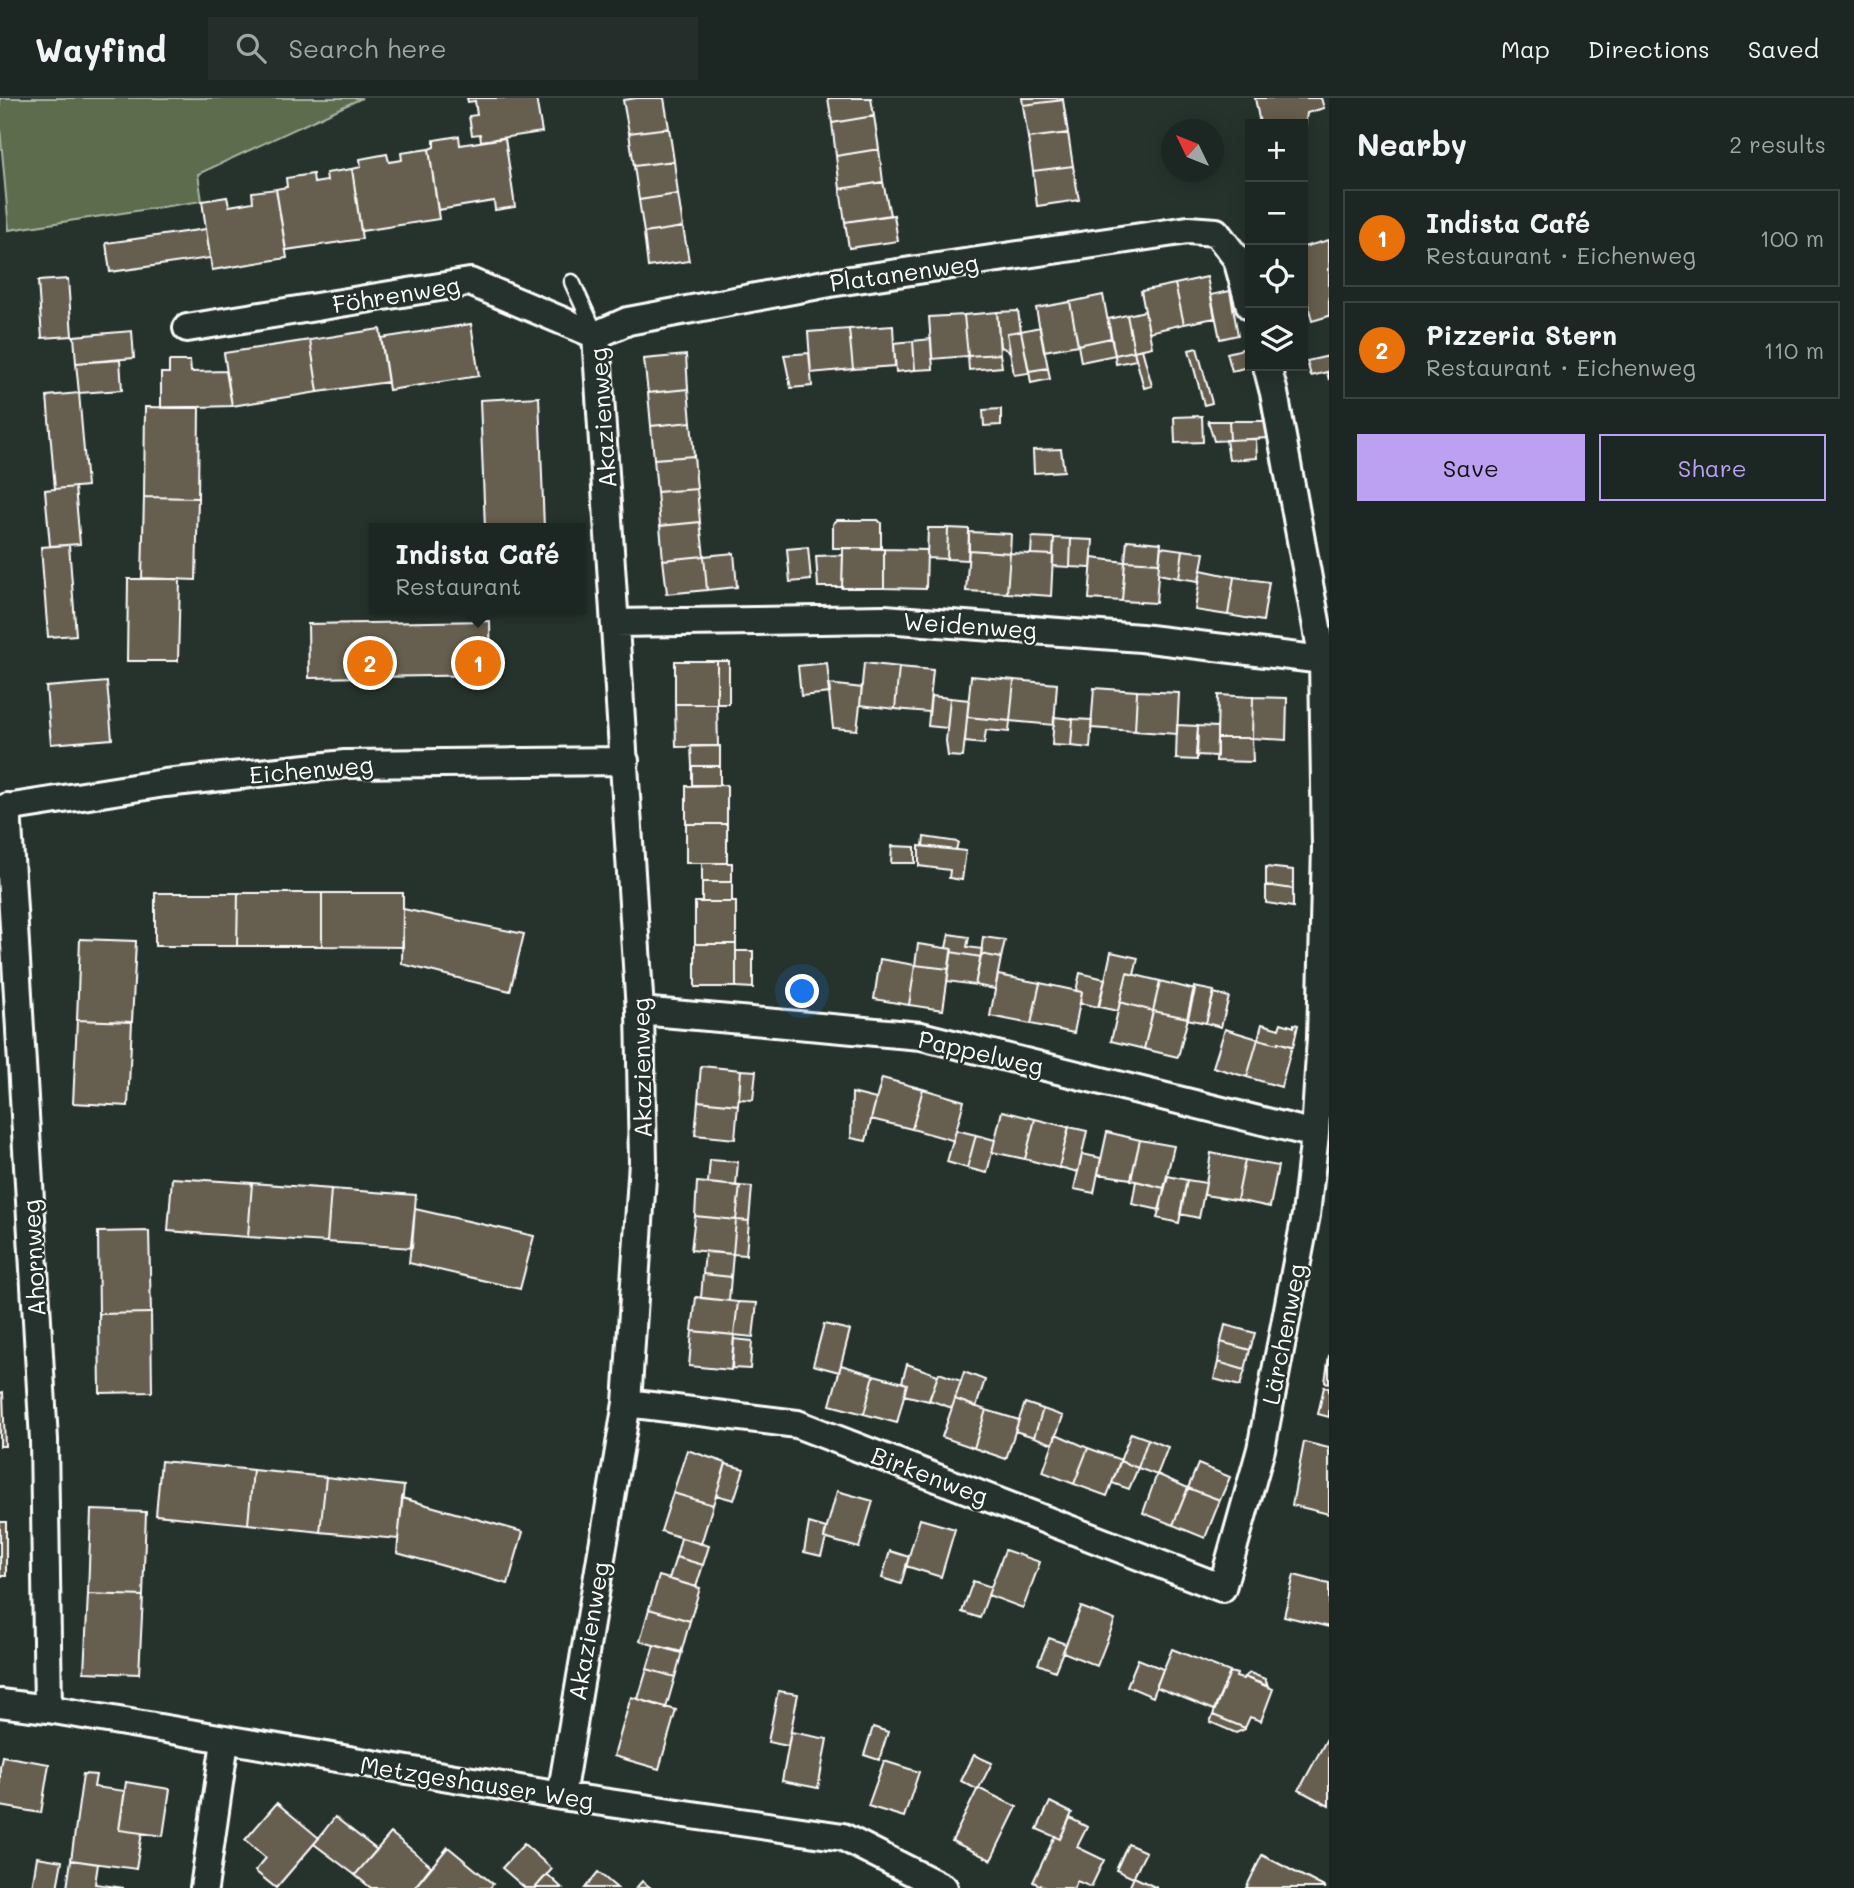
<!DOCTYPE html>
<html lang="en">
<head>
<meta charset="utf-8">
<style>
	:root { --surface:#1c2622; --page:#252e2a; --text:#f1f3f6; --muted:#a0a5a5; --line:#3a4340; --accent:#bca0f2 }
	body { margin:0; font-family:Mali,sans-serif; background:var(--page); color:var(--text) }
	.controls { position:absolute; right:21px; top:21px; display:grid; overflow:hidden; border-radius:0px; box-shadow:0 4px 18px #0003 }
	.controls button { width:63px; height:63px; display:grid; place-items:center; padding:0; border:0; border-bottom:2px solid var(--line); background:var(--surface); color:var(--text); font:35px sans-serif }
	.compass { position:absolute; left:1161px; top:21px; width:63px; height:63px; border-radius:50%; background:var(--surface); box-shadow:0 4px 18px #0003; rotate:313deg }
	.you { position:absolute; left:803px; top:894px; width:24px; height:24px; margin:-18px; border:5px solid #fff; border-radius:50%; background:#1a73e8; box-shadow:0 0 0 10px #1a73e833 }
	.badge { display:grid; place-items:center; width:46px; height:46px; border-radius:50%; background:var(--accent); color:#fff; font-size:23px; font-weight:700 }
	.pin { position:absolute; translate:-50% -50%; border:4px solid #fff; box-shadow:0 2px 7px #0006 }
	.popup { position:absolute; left:369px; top:425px; width:217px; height:91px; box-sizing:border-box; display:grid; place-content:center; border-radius:0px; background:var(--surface); filter:drop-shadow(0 2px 5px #0005); font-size:23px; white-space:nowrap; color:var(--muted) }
	.popup b { font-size:26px; color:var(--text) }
	.popup::after { content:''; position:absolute; left:50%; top:100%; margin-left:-14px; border:14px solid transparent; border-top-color:var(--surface) }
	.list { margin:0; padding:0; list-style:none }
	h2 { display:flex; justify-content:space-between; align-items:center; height:91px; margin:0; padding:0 28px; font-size:30px }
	h2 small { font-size:23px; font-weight:400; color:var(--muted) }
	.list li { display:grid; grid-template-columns:46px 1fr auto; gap:21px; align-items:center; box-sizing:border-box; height:98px; margin:0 14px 14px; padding:0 14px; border:2px solid var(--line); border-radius:0px }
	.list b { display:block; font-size:26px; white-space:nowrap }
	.list p { margin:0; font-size:23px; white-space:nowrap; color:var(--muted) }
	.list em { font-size:23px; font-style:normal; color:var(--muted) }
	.actions { display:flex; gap:14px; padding:21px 28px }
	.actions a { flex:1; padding:16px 0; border:2px solid var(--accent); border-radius:0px; text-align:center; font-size:24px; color:var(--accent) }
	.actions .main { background:var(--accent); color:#111 }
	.icon { flex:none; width:38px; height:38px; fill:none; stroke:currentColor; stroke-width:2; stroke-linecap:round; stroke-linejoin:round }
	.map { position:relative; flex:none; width:1329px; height:1790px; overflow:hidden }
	header { display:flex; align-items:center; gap:42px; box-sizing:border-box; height:98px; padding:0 35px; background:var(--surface); border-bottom:2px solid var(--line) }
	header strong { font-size:33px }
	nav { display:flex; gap:38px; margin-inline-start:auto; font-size:24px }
	.search { width:490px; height:63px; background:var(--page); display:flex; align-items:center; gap:18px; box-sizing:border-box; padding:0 24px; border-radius:0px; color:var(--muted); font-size:26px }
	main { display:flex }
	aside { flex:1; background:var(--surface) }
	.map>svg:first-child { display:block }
	.green { fill:#5b6c4e; stroke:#adb6a6; stroke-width:2 }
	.building { fill:#665e4f; stroke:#fff; stroke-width:2 }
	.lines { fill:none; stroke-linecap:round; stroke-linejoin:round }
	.lane-casing { stroke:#fff; stroke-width:19 }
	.street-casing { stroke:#fff; stroke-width:32 }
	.lane { stroke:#26332d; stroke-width:14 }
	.street { stroke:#26332d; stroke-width:26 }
	.labels { text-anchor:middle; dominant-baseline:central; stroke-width:5; stroke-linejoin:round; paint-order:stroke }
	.street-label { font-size:24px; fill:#fff; stroke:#26332d }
</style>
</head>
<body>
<header>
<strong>Wayfind</strong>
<div class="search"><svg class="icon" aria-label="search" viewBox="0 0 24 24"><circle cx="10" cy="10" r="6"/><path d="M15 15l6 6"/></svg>Search here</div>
<nav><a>Map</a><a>Directions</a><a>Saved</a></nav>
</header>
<main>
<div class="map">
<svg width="1329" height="1790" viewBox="0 0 1329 1790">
	<rect width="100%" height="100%" fill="#26332d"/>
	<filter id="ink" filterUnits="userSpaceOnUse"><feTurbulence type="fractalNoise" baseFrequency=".0143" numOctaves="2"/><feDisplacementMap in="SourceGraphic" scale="14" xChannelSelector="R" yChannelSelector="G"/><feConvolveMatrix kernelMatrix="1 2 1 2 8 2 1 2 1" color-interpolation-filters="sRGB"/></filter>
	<g filter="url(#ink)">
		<!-- green -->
		<path class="green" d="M0,0H362L198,76L202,103L9,132L0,30Z"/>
		<!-- building -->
		<path class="building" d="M467,0H536L542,34L481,43L480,36L472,37L469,18L477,17L475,3L468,4Z
			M637,0H664L669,30L629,35L623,2Z
			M828,0H871L874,18L832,25Z
			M1022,0H1063V2L1023,7Z
			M1255,0H1321L1324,10L1307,15L1303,43V26H1260Z
			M1063,2L1068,35L1028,40L1023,7Z
			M874,18L879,51L836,58L832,25Z
			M669,30L674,63L634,68L629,35Z
			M1068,35L1073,68L1033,73L1028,40Z
			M459,38L460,47L505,40L515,109L495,112L494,103L438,112L429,51L434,49V42Z
			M429,51L439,121L361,133L352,71L361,69L360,61L387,56L389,64L402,62L401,55Z
			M879,51L883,84L840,91L836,58Z
			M674,63L678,96L639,102L634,68Z
			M1073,68L1079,102L1037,108L1033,73Z
			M352,71L362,141L286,152L276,91L287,89L286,80L313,76L314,85L327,83L326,75Z
			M883,84L890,117L845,124L840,91Z
			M276,91L287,160L212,172L202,103L227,99L229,108L253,104L252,94Z
			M678,96L683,129L644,135L639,102Z
			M894,117L898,143L849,150L845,124Z
			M683,129L689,163L648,169L644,135Z
			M206,131L210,160L110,174L106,145Z
			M1329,142V218L1312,223L1303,186V149Z
			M1207,179L1215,220L1184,226L1175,186Z
			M68,181L72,238L42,240L38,183Z
			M1175,186L1184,226L1149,234L1141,193Z
			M1230,193L1238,237L1220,241L1211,197Z
			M1103,197L1111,240L1078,247L1070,204Z
			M1070,204L1078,247L1044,253L1036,210Z
			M1018,213L1021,233L1007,235L1010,254L1000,248L997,214Z
			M1145,213L1152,249L1134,253L1127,217Z
			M997,214L1000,256L968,258L964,217Z
			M964,217L968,258L932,261L929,219Z
			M1127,217L1134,253L1115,257L1108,221Z
			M471,226L479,278L389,292L381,240Z
			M893,228L895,268L853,271L849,231Z
			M1040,229L1048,270L1029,273L1021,233Z
			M380,231L388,284L318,294L310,242Z
			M849,231L853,271L811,275L808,234Z
			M132,233L134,260L76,265L74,238Z
			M1021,233L1029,275L1014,277L1007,235Z
			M1111,240L1115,257L1081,264L1078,247Z
			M931,241L933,271L915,272L913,243Z
			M310,242L318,294L232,308L224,255Z
			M913,243L915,272L896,274L894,245Z
			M1197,250L1212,305L1204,307L1189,252Z
			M1247,250L1250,268H1252L1232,273L1227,255Z
			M1142,251L1152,288L1144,290L1134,253Z
			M1134,253L1136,262L1116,266L1115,257Z
			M809,255L812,288L791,290L784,257Z
			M1000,256L1002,269L969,272L968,258Z
			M686,257L688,291L648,295L644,261Z
			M1329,258V282L1327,274L1311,278L1307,263Z
			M120,262L122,292L79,295L76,265Z
			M169,263H190L191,274L226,273L232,308L161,310V275H169Z
			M1048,270L1050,281L1031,285L1029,273Z
			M688,291L691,324L651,328L648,295Z
			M79,295L87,388L55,391L47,298Z
			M539,299L544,430H485L480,302Z
			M145,309L199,310L198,400L144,399Z
			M1001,311V327L984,328L983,312Z
			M1202,318L1203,344L1175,345L1174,319Z
			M1208,323H1229L1230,342L1214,343Z
			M1229,323H1265L1269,340L1230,342Z
			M691,324L694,358L654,361L651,328Z
			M1256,341L1257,360L1229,362L1226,342Z
			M1061,351L1064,373L1034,375L1033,352Z
			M694,358L697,391L657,394L654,361Z
			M75,389L80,446L50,448L45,392Z
			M697,391L700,424L660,428L657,394Z
			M144,399L198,400L196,482L142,480Z
			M837,422H878L881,425V450H833V426Z
			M700,424L704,458L663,462L660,428Z
			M928,430H948L947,461L927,460Z
			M948,430L969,431L968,462L947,461Z
			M969,434L1011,436L1010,455L969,452Z
			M1032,439L1054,440L1053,457L1031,456Z
			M1054,440L1071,441L1070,469L1053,468Z
			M1071,441L1093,442L1091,470L1070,469Z
			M1127,442L1161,445L1159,465L1125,463Z
			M69,447L76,537L48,539L41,449Z
			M808,449L811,482L790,484L787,451Z
			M1161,449L1183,452L1179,480L1158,476Z
			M843,450L884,451V490H842Z
			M884,451L927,452L926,491L884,490Z
			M969,452L1010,455L1007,495L966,493Z
			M1183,452L1204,455L1199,483L1179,480Z
			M734,455L737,489L707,492L704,458Z
			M1010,455L1053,457L1051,498L1007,495Z
			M843,457L842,489H818L816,458Z
			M704,458L707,492L665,496L667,495L663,462Z
			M1092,460L1125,464L1122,503L1089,501Z
			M1125,463L1159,465L1156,505L1122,503Z
			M1201,472L1234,479L1228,517L1195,512Z
			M1234,479L1269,484L1263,523L1228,517Z
			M128,481H180L178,563H127Z
			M490,523L491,577L309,580L308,526Z
			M675,563H717V606H675Z
			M717,563H729V606H717Z
			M827,565L830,595L801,598L798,568Z
			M864,565L899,569L895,611L860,607Z
			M899,569L933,572L929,614L895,611Z
			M971,578L1014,582L1010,623L967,619Z
			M1014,582L1057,586L1054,627L1010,623Z
			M107,584L112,641L51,646L46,589Z
			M828,586L862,590L857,632L833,630Z
			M1094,590L1137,593L1135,633L1091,630Z
			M1137,593L1179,595L1177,636L1135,633Z
			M1218,597L1253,599L1252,640H1217Z
			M931,598L950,600L947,630L928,628Z
			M1253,599L1287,600L1286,642L1252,640Z
			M950,600L969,602L963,659L948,658L946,643Z
			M675,606H717L718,648L676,649Z
			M967,619L1010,623L1009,634L986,632L984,646L965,644Z
			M1054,619L1073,621L1071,648L1052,647Z
			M1073,621L1092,622L1090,650L1071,648Z
			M1177,627L1198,628L1197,662L1176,661Z
			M1198,628L1217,629V658L1196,657Z
			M1217,640H1252L1253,664L1216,663Z
			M691,648H720V668H692Z
			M692,668H720V687H692Z
			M727,687V726H686V688Z
			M686,726H727V765H686Z
			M924,739L958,744L956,752L923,748Z
			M892,748L915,749V765H891Z
			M919,748L966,753L962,782L949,780L950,772L919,768Z
			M702,765H732V784H702Z
			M1266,769L1293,772V791L1266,787Z
			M702,784H732V804H702Z
			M1266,787L1293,791V809L1266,805Z
			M155,795H238L237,848H155Z
			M238,795H322V848H237Z
			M322,795H403V849L322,848Z
			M695,804H736V846H695Z
			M403,811L524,836L510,893L402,866Z
			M949,836L969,839L967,849L982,851L981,859L951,854L952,851L946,850Z
			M983,839L1005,842L1001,860L981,856Z
			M80,841L136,843L132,924L77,922Z
			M695,846H736V889H695Z
			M918,846L952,851L949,871L915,867Z
			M736,853H753V890L736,889Z
			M951,854L981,859L975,887L947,883Z
			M1111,854L1138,860L1134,877L1127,875L1118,913L1099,909Z
			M981,856L1001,860L995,891L975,887Z
			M880,861L915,867L909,907L874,901Z
			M915,867L949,871L943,912L909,907Z
			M1080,875L1105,881L1098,909L1080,905L1082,894L1076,893Z
			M1127,875L1160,883L1153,913L1120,904Z
			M998,877L1040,885L1031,926L990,918Z
			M1160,883L1195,892L1188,920L1153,913Z
			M1040,885L1082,894L1074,935L1031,926Z
			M1194,889L1214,893L1206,925L1187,921Z
			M1214,895L1229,899L1221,929L1206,925Z
			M1120,904L1153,913L1144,951L1111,943Z
			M1153,913L1188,920L1178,959L1144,951Z
			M77,922L132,924L128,1008L73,1005Z
			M1281,925L1294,929V926L1298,927L1293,949L1278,944V946L1258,941L1262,926L1279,931Z
			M1225,931L1258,941L1247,979L1213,969Z
			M1258,941L1278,946V944L1292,948L1281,989L1247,979Z
			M701,968L741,972L738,1007L698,1003Z
			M741,972L756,973L753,1002L739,1001Z
			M882,980L923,991L912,1031L871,1021Z
			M923,991L964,1003L953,1044L952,1042L912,1031Z
			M852,995L876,1001L866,1043L851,1040Z
			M698,1003L738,1007L735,1041L695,1037Z
			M1002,1013L1035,1021L1025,1061L992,1054Z
			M1035,1021L1067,1029L1069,1028L1059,1070L1025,1061Z
			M1069,1029L1087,1033L1078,1074L1059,1069Z
			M956,1032L976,1037L967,1070L947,1064Z
			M1107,1034L1140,1042L1131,1081L1098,1076Z
			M976,1037L995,1042L987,1075L967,1070Z
			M1140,1042L1174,1048L1164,1090L1131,1082Z
			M1211,1055L1245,1062L1237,1102L1204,1097Z
			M1082,1056L1101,1060L1094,1095L1074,1091Z
			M710,1062L738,1064L736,1088L708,1085Z
			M1245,1062L1278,1068L1270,1109L1237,1102Z
			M1168,1078L1187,1082L1179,1125L1157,1120Z
			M172,1080L252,1085L248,1139L168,1133Z
			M1187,1082L1206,1085L1199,1120L1180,1116Z
			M1136,1083L1164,1090L1160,1112L1132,1106Z
			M697,1084L740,1088L736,1122L695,1118Z
			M252,1085L331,1091L327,1144L248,1139Z
			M740,1088L752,1089L749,1123L736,1122Z
			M331,1091L416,1097L412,1150L327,1144Z
			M415,1111L534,1138L520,1191L409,1165Z
			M695,1118L736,1122L733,1156L691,1152Z
			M736,1122L749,1123L746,1157L733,1156Z
			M149,1133L151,1215L99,1216L98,1134Z
			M705,1154L733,1156L731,1179L703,1176Z
			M703,1176L731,1179L729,1203L701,1200Z
			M696,1199L738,1204L734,1237L692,1233Z
			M738,1204L757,1205L753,1239L734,1237Z
			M151,1215L152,1294L100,1295L99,1216Z
			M824,1226L850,1232L839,1274L813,1267Z
			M1225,1227L1255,1235L1250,1252L1221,1244Z
			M692,1233L734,1237L731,1272L689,1268Z
			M734,1241L752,1243L750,1271L732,1270Z
			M1221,1244L1250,1252L1245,1272L1218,1264Z
			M1329,1257V1285L1325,1284Z
			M1218,1264L1245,1272L1240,1288L1214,1281Z
			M907,1266L938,1277L929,1303L904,1297L907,1286L902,1284Z
			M841,1267L874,1277L864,1316L830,1307Z
			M964,1274L985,1282L976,1309L955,1301Z
			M939,1275L961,1283L952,1310L929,1302Z
			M874,1277L907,1286L897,1325L864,1316Z
			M1324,1289L1329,1290V1319L1318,1316Z
			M3,1294L5,1348H0V1295Z
			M955,1301L986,1312L974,1350L942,1339Z
			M1025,1305L1043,1311L1034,1339L1015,1333Z
			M1043,1311L1063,1318L1053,1346L1034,1339Z
			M986,1312L1019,1322L1006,1361L974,1350Z
			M1131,1335L1148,1341L1138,1370L1120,1363Z
			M1056,1336L1088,1350L1074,1386L1043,1374Z
			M1148,1341L1168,1349L1157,1377L1138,1370Z
			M1304,1344L1329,1350V1416L1292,1407Z
			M1088,1350L1121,1362L1107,1398L1074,1386Z
			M687,1352L726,1365L713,1407L673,1395Z
			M161,1363L253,1372L248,1426L156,1417Z
			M1120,1363L1138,1370L1129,1391L1112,1385Z
			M726,1366L744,1371L734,1402L716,1397Z
			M1198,1366L1230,1379L1220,1402L1188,1390Z
			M253,1372L326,1379L320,1434L248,1426Z
			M1157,1376L1188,1390L1173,1427L1143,1415Z
			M326,1379L404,1388L398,1441L320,1434Z
			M1188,1390L1220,1402L1205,1440L1173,1427Z
			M837,1393L873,1403L859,1450L824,1440Z
			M673,1395L713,1407L701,1446L661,1433Z
			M402,1400L523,1434L508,1486L397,1455Z
			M91,1412L146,1414L143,1498L88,1496Z
			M920,1421L955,1431L941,1479L906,1468Z
			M0,1424H6V1478H0Z
			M809,1425L826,1430L824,1440L826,1441L821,1458L804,1454Z
			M681,1440L709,1448L703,1467L676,1459Z
			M1005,1452L1040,1464L1023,1510L988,1497Z
			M890,1453L909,1459L901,1486L882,1480Z
			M676,1459L703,1467L696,1489L669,1481Z
			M1294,1477L1329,1486V1529L1284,1518Z
			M659,1478L700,1490L690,1523L649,1511Z
			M973,1483L991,1489L980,1520L962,1514Z
			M88,1496L143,1498L139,1576L84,1574Z
			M1081,1509L1115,1522L1097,1568L1063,1554Z
			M649,1511L690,1523L681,1555L640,1543Z
			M1049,1540L1066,1546L1055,1573L1038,1566Z
			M654,1547L682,1554L675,1579L647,1571Z
			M1172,1551L1230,1574L1214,1612L1156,1589Z
			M1138,1561L1163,1571L1153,1599L1127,1588Z
			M647,1571L675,1579L666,1610L638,1601Z
			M1230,1574L1237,1576L1236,1579L1243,1581L1244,1579L1273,1591L1261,1623L1250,1619L1245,1630L1213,1617Z
			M1250,1575L1265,1581L1268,1588L1244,1579Z
			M778,1593L798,1596L788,1648L768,1644Z
			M631,1599L676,1612L659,1671L614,1658Z
			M1213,1617L1245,1630V1631L1236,1635L1210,1624Z
			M873,1629L888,1634L879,1662L864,1657Z
			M791,1634L827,1641L818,1690L782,1683Z
			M1329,1637V1708L1299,1692Z
			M974,1657L992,1665L978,1692L961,1683Z
			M2,1658L49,1666L41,1715L0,1708V1669Z
			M884,1663L919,1674L904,1719L868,1708Z
			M83,1676L96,1677L94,1689L125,1693L119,1732L142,1735L136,1771L71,1762Z
			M126,1684L170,1691L163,1738L119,1732Z
			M978,1690L1017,1709L991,1762L952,1743Z
			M1050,1704L1072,1715L1060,1741L1037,1731Z
			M277,1705L319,1740L276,1790L255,1773L266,1760L245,1742Z
			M335,1719L377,1752L355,1777L314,1746Z
			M1070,1720L1087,1729L1077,1749L1104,1762L1091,1789L1077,1783L1074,1790H1046L1033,1784L1055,1738L1060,1741Z
			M391,1735L431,1768L414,1790H371L355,1777Z
			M524,1746L552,1771L535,1790H525L502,1770Z
			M1128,1746L1146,1754L1133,1780L1116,1772Z
			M448,1749L493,1786L490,1790H414Z
			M1262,1757L1326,1790H1246Z
			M37,1759L62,1763L57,1790H32Z
			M71,1762L98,1766L95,1786L124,1790H67Z
			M598,1774L617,1790H585Z
			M547,1776L562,1790H535Z
			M1134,1779L1157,1790H1129Z
			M642,1783L651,1790H636Z"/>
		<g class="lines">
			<defs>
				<path id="lane" d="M572,184L596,236"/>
				<path id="street" d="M187,230L470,184L596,237
					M596,237L628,223L830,185L1188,132L1216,134L1237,161L1250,208
					M615,525L884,521L1141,540L1323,562
					M7,709L44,1342L48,1611
					M0,711L165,685L345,666L625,663
					M640,913L921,938L1315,1036
					M627,1305L797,1326L1222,1490L1261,1351L1306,1117L1315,1036L1321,940L1326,749L1323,562L1274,295L1267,268
					M0,1605L48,1611L561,1698L843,1739L944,1790
					M561,1698L627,1305L643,1064L640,913L596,237
					M204,1790L225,1643"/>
			</defs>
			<!-- lane casing -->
			<use href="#lane" class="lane-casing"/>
			<!-- street casing -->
			<use href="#street" class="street-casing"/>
			<!-- lane -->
			<use href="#lane" class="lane"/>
			<!-- street -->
			<use href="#street" class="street"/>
		</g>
	</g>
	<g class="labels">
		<!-- street labels -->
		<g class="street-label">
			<text transform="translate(904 174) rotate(-8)">Platanenweg</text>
			<text transform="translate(396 196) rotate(-9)">Föhrenweg</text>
			<text transform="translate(602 320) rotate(-94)">Akazienweg</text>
			<text transform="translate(970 527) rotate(4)">Weidenweg</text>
			<text transform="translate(311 671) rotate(-5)">Eichenweg</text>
			<text transform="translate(981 954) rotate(13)">Pappelweg</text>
			<text transform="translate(641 970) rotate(-91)">Akazienweg</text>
			<text transform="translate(33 1160) rotate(-93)">Ahornweg</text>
			<text transform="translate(1283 1236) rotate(-79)">Lärchenweg</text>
			<text transform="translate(930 1377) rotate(21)">Birkenweg</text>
			<text transform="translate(588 1533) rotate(-80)">Akazienweg</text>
			<text transform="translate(477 1684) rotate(9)">Metzgeshauser Weg</text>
		</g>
	</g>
</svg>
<div class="controls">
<button>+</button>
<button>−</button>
<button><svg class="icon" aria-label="locate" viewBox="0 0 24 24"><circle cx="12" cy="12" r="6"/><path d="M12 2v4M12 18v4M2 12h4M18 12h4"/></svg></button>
<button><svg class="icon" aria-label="layers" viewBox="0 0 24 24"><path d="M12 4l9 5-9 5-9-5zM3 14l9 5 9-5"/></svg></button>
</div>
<svg class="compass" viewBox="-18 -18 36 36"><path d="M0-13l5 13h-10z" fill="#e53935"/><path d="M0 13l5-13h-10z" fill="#a0a5a5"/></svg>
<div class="you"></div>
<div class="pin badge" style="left:478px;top:565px;background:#e8710a">1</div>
<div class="popup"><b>Indista Café</b>Restaurant</div>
<div class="pin badge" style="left:370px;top:565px;background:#e8710a">2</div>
</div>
<aside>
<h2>Nearby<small>2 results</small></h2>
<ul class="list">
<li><span class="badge" style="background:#e8710a">1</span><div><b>Indista Café</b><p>Restaurant · Eichenweg</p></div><em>100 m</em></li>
<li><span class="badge" style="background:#e8710a">2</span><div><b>Pizzeria Stern</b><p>Restaurant · Eichenweg</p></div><em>110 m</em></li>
</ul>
<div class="actions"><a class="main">Save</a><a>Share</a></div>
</aside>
</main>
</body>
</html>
